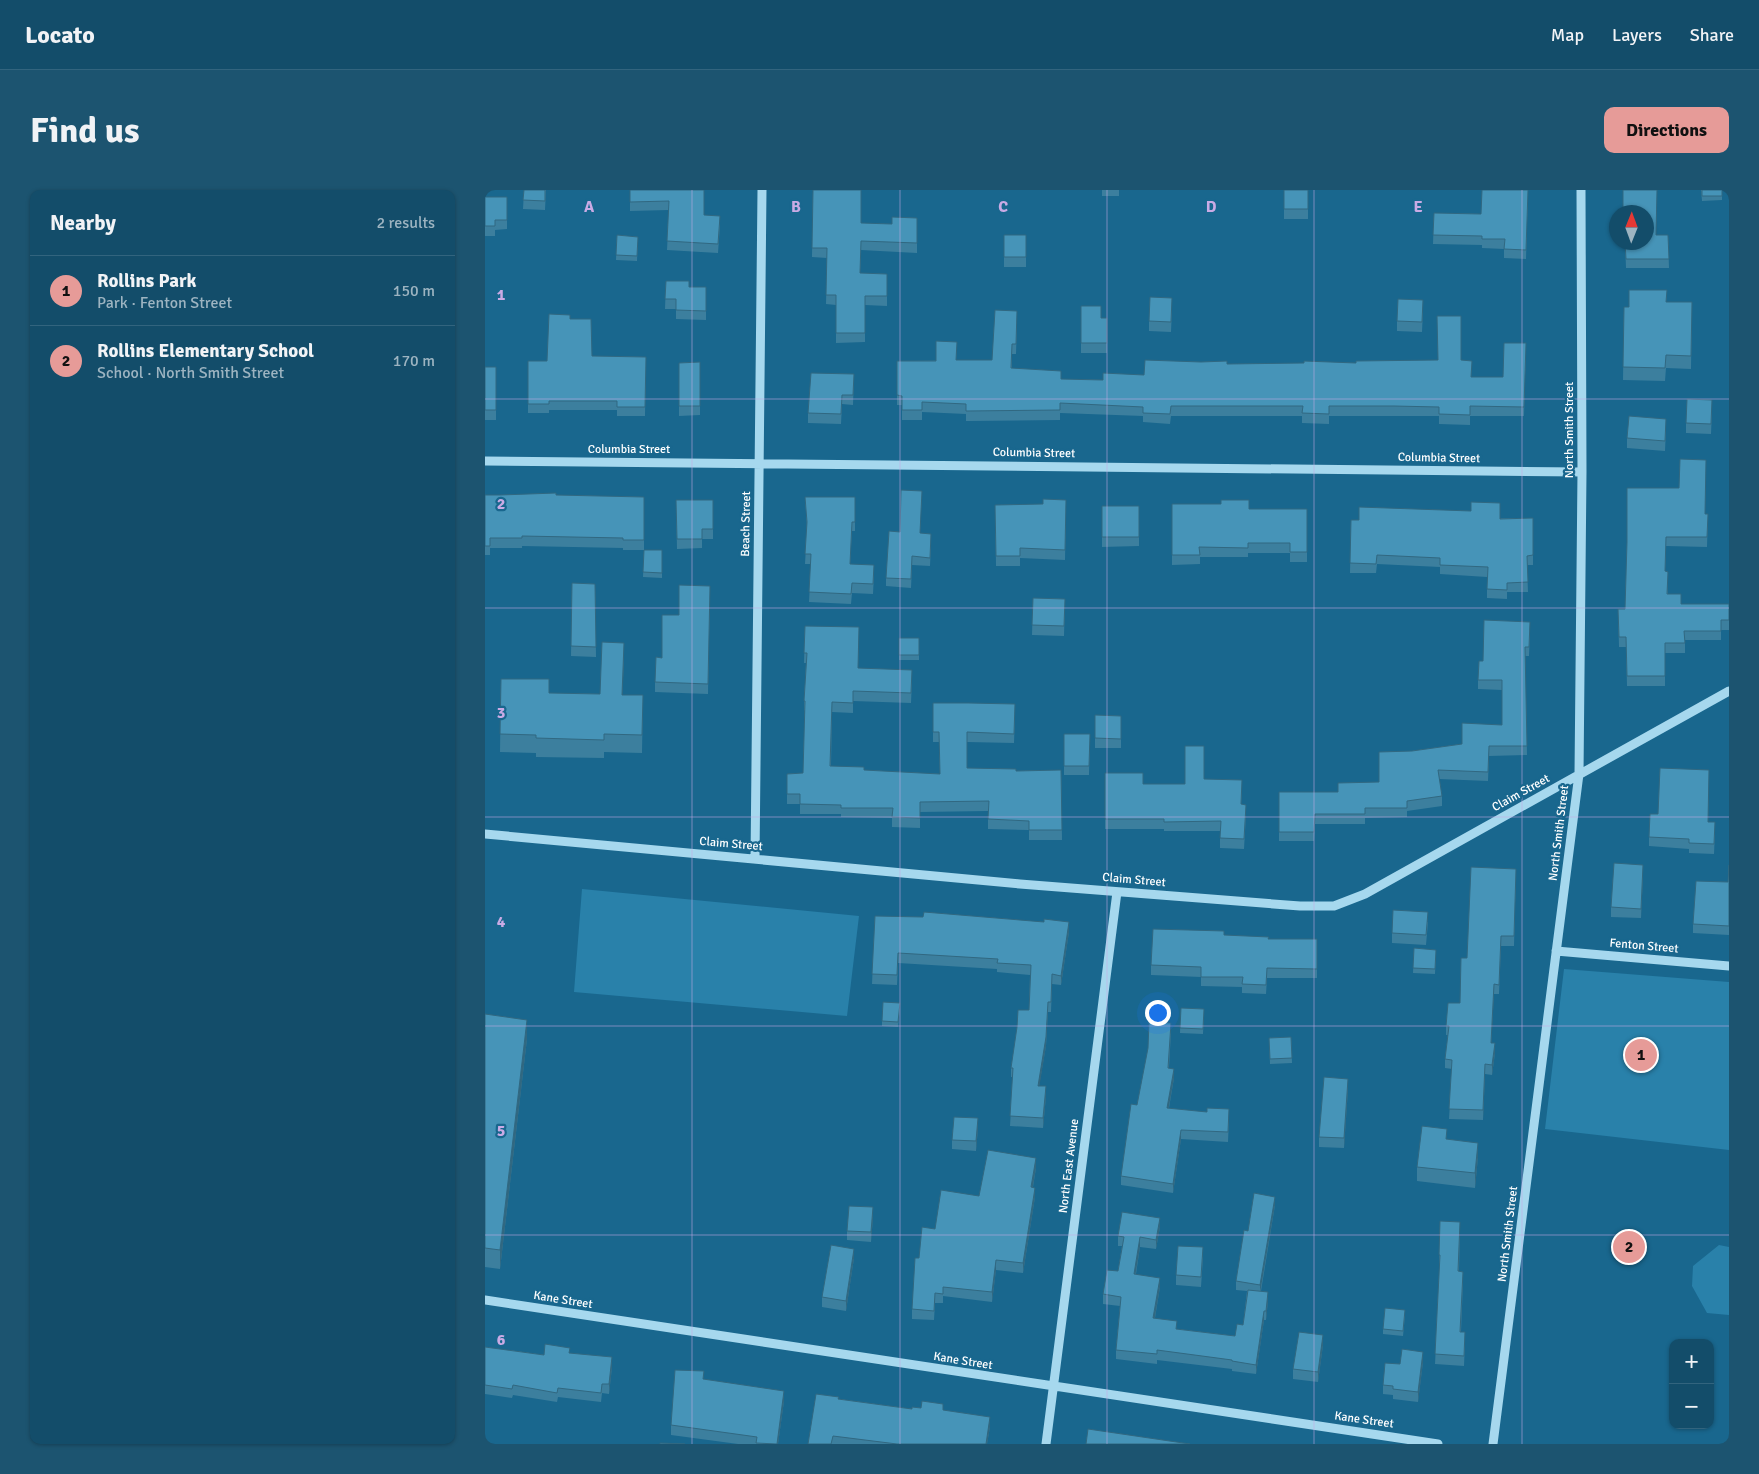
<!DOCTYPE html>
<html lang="en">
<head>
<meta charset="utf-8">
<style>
	:root { --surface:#134d6a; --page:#1c5470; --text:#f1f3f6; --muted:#9db4c1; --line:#32647e; --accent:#e69b98 }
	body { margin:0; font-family:Signika,sans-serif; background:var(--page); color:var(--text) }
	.controls { position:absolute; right:15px; bottom:15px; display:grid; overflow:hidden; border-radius:10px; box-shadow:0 1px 4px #0004 }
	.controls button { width:45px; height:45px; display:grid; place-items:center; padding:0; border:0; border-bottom:1px solid var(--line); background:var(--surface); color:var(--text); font:25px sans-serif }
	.compass { position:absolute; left:1124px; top:15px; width:45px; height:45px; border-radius:50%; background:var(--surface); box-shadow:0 1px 4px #0004; rotate:1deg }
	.you { position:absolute; left:672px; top:822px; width:18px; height:18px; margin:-12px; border:4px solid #fff; border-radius:50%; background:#1a73e8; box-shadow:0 0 0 8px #1a73e833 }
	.badge { display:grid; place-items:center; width:32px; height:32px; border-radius:50%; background:var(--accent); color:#111; font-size:16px; font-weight:700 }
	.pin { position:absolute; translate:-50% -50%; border:2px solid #fff; box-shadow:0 1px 5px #0006 }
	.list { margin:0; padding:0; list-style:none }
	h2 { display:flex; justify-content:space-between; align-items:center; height:65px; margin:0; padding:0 20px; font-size:21px }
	h2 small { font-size:16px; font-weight:400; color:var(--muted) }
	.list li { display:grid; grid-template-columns:32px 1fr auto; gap:15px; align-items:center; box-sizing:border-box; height:70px; padding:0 20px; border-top:1px solid var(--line) }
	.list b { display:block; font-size:19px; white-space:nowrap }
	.list p { margin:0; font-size:16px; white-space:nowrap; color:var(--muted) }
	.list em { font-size:16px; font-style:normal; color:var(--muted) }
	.map { position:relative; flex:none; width:1244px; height:1254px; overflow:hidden; border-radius:10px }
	header { display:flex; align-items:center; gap:30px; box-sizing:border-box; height:70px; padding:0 25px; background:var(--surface); border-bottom:1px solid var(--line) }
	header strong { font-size:24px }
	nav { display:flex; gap:28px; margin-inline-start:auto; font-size:18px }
	.intro { display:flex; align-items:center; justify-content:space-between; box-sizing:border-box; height:120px; padding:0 30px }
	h1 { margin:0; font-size:35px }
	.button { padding:12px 22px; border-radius:10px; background:var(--accent); color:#111; font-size:18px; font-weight:700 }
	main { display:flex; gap:30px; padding:0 30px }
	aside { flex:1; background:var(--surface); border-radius:10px; box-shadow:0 1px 4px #0004 }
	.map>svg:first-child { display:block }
	.green { fill:#2981aa }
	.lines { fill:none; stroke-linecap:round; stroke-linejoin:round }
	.minor { stroke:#a6d8ee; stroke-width:9 }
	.wall { fill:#3c7f9e }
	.shaded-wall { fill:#316881 }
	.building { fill:#4694b8; stroke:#316881 }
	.grid { fill:none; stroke:#caabe5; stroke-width:1; stroke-opacity:0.55 }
	.labels { text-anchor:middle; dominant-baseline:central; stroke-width:4.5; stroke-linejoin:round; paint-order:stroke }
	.street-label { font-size:12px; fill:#fff; stroke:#19678e }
	.grid-label { font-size:16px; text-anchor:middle; font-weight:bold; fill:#caabe5; stroke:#19678e; stroke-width:4.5; stroke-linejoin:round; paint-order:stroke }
</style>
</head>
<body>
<header>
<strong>Locato</strong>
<nav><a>Map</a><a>Layers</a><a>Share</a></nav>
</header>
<div class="intro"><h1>Find us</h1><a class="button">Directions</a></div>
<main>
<aside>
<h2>Nearby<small>2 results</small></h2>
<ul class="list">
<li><span class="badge">1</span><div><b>Rollins Park</b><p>Park · Fenton Street</p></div><em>150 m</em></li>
<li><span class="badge">2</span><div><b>Rollins Elementary School</b><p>School · North Smith Street</p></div><em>170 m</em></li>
</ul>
</aside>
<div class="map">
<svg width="1244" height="1254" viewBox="0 0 1244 1254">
	<rect width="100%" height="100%" fill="#19678e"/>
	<!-- green -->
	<path class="green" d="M97,699L374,726L362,826L89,802Z
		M1079,779L1244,792V960L1060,939Z
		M1234,1055L1244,1057V1125L1222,1123L1207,1096L1208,1076Z"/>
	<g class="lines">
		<!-- minor -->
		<path class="minor" d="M0,271L1097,282
			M0,644L535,694L815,716H849L880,704L1244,501
			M270,669L277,0
			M1071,761L1244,776
			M0,1110L953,1254
			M561,1254L632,702
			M1008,1254L1094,584L1097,282L1096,0"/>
	</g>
	<!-- wall -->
	<path class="wall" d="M39,0H61L60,20L38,19Z
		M145,0H219V25L235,35L233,63L182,60L184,20L145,21Z
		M328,0L376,33L432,38V63L376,60L375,83L402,84V116L380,115V152L351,153V115L341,114L342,68L327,67Z
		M617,0H634V6H617Z
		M799,0H823V29H799Z
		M1043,0L1041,69L1019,68V59L997,58V55L948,54L949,23L996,24Z
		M1216,0H1237V10L1217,11Z
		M0,7H22V39L10,40V46H0Z
		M132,45L153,47L152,71L131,70Z
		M519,45H541V77H519Z
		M1171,45H1183L1184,78H1141L1140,52Z
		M181,91L204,97H221V130L191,129V119H180Z
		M1182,112H1207L1206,179L1181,178L1180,191L1138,190L1139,117H1144Z
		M596,116L616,128H622V163H596Z
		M687,118L686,142L664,141V131Z
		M938,120L937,142L912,141V131Z
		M85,129L107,166L161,167L160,226H132V220H64V223H43V171H62Z
		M532,131L531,164H527V178L576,189L618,190L659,185L742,174L871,173L976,170L986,187H1018L1041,153L1039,226H985V235L954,234V226H844V234L817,233V226H686L685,234L658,232V226L575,223V230L481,231V224L437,222V230H417V215H412V171L507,170Z
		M215,172V225L194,226V173Z
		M0,177H11V230H0Z
		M369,184L368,215L357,214L356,234L323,233V223Z
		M1227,220L1226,244L1201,243V233Z
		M1181,239L1180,261L1142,258V248Z
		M0,305H71L159,307V360H177V388L158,387L159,360H138V358L37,356V358H5V365H0Z
		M320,307H370V341H367L365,374L389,384L388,404L367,403L366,414L324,412L326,374H320L322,337Z
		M191,310H228V349H217V358L192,359Z
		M687,314H736L764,319H822V372H805V363H763V367H715V374L687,375Z
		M510,315L581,320L580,370L535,368V376H511Z
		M617,316H654V356L617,357Z
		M1220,324H1223L1222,357L1181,356L1180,381L1183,404L1196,414H1244V440H1236V450H1200V463H1180V496H1142L1141,457H1134L1133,419H1140L1142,355Z
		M1048,328V375H1042L1043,402H1022V409L1002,408V387L955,384V377L892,374L891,383H865L866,330Z
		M435,343L446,353L445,376L427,375L426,398L401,396V388Z
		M87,393L110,394L111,467L86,466Z
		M225,396L223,504L170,502V492L177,468L194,425Z
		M548,408L580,409L579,446L547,445Z
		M320,436L373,478L427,490L426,513L368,511V523L347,522L346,576L379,580L455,584L454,552H448V513L530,524L529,553L482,552V578L531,581L576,580L577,650H544V640L503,639V621L435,622V638L407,637V628L356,627V624H315V614H302V584L318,583L320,521L319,520V511L321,473H319Z
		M1045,441L1044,466H1040L1042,565L1004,566L1003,591L954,589L957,606V616L922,621V627L880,628V634H830L829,651H794V602H853L894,592L927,561L977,554L1017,535V500L993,499V490L998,471Z
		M414,448H434V470H414Z
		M139,471L137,505H158L157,563L119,562V568L51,567V563L15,562L16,489L64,503L115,504Z
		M610,525L636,526V558H610Z
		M579,544H605L604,585H579Z
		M620,583L658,594H700L719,589L757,600L756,614L761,624L759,659L735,658V641H679V639H620Z
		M1223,632L1230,642L1229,664L1204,663V659L1164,656V647Z
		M1244,675V745L1208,743V734L1243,692Z
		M1031,679L1029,756H1016L1014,804H1009L1006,853L1010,863L1007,885L1000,884L998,930L964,929L967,879L960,878V869L963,845H961V836L975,813L982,768Z
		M1158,685L1156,728L1126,727V717Z
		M390,726L584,742L576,795L567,794L566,822H563L561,856L554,896L561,906L558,938L525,936L528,887H526V878L544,820L545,785L512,782V779L413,773L412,795L387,794Z
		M943,732L941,755L907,753V743Z
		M739,745L783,749H832V788H782L781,804L757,803V797L716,796V787L666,785V775Z
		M929,758L951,760L950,784L928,783Z
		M415,818L413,837L397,836V831Z
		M696,818L719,819L718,844L695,843Z
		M0,824L42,849L15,1079L0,1077Z
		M686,842L684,878L689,888L684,918L744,928L743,952L696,949L688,1003L636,995V986L652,915Z
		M806,847L807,873L785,874L784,848Z
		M863,899L859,958L834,957V947Z
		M493,938L491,961L467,959V950Z
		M962,949L993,967L990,998L932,991V977Z
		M551,978L548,997L550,1007L538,1083L511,1080L507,1112L458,1106V1113H450L449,1130L427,1129V1119L434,1068L450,1039L494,1006Z
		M790,1015L776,1101L783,1111L781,1130H779L771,1184L747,1181V1179L672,1170V1174L631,1169V1160L635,1116L618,1114V1104L633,1081L637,1056H633V1046L675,1037L671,1059L655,1057L651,1084L675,1097L670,1128L692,1139L750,1146L758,1135L762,1101L751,1100V1091L763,1041Z
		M388,1027L386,1052L362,1050V1041Z
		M975,1042L974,1081L978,1092L976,1142L980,1152L979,1176L950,1174L955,1075H954V1065Z
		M718,1067L716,1097L691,1095V1085Z
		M369,1068L361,1121L337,1117V1107Z
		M920,1125L918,1146L898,1144V1139Z
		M838,1155L833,1192L808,1189V1179Z
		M0,1157L59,1165L85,1163L127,1177L124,1204L117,1203L116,1212L73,1207L72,1212L28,1205L27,1208L0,1204Z
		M938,1172L933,1212L908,1209V1205L898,1204V1195L915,1174Z
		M219,1189L299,1211L293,1254H253L186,1245V1235Z
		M354,1209L427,1219L458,1220L505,1237L502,1254H323Z"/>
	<!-- shaded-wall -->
	<path class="shaded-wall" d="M139,453V471L137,523V505Z
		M1158,675V685L1156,728V719Z
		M584,732V742L576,795V786Z
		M1009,794V804L1006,863V853Z
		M563,812L561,856L553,905V896Z
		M42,830V849L15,1079V1060Z
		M1010,853V863L1007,885V875Z
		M1000,874V884L998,930V920Z
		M689,879V888L682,927V918Z
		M863,889V899L859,958V948Z
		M561,896V906L558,938V928Z
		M493,928V938L491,961V951Z
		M696,940V949L688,1003V994Z
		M993,953V967L990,998V983Z
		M551,968V978L546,1007V997Z
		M550,998V1007L538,1083V1073Z
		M790,1007V1015L775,1103V1095Z
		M388,1017V1027L386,1052V1042Z
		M675,1028V1037L671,1059V1050Z
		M655,1047V1057L649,1093V1084Z
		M369,1059V1068L361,1121V1111Z
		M511,1070V1080L507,1112V1102Z
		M675,1088V1097L668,1138V1128Z
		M783,1102V1111L781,1130V1121Z
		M779,1121V1130L771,1184V1175Z
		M838,1145V1155L833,1192V1182Z
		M938,1162V1172L933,1212V1202Z
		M127,1167V1177L124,1204V1194Z
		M299,1201V1211L293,1254H292Z
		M505,1227V1237L502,1254H501Z"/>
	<!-- building -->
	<path class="building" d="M39,0H60V11L38,10Z
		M145,0H219V25L235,26L233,54L182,51L184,11L145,12Z
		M328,0H376V33L407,34V27L432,28V53L376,51L375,83L402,84V106H380V143H351V105H341L342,58H327Z
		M799,0H823V19H799Z
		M997,0H1043L1041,60L1019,59L1020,49H997V46L948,45L949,23L996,24Z
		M1138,0H1172L1171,45H1183L1184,69H1141L1140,52H1162V22H1138Z
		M1217,0H1237V6H1217Z
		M0,7H22V30H10V36H0Z
		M132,45L153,47L152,66L131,65Z
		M519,45H541V67H519Z
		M181,91H204V97H221V121L191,120V109H180Z
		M1144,100H1182L1181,112H1207L1206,166L1181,165L1180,178L1138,177L1139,117H1144Z
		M665,107L687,108L686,132L664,131Z
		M913,109L938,110L937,132L912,131Z
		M596,116H616V128H622V153H596Z
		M510,120L532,121L531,154H527L526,178L576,181V189L618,190V183L659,185L660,170L716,172L742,171V174L819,173V171L871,173V171L953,170L952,126H976V170L987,171L986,187H1018L1019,153H1041L1039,217L985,216V225L954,224V217L909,216H844V224L817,223L818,216H686L685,224L658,223V217L575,213V220L481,221V214L437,212V220H417V206L412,205V171H451V151L472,152L471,170H507Z
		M64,124L85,125V129H106L107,166L161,167L160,217H132V211H64V214H43V171H62Z
		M215,172V216H194V173Z
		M0,177H11V220H0Z
		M326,183L369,184L368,205H357L356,224L323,223Z
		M1202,209L1227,210L1226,234L1201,233Z
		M1144,226L1181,229L1180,251L1142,248Z
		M1195,269L1221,270L1220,324H1223L1222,347H1181L1180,381L1183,382L1182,404H1196V414H1244V430H1236V441H1199L1200,453H1180V486H1142L1141,447H1134L1133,419H1140L1142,352V298H1194Z
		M416,300L437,301L435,343L446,344L445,368L427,366L426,389L401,388L404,341L415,342Z
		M71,303V305L159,307V350H138V348L37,346V348H5V356H0V305H15Z
		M320,307H370V332H367L365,374L389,375L388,394L367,393L366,404L324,402L326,364H320L322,332Z
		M558,309L581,310L580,360L535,358V366H511L510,315L558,314Z
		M191,310H228V339H217V349H192Z
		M736,310H764V319H822V362H805V353H763V358L714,357L715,365H687V314H736Z
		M986,312L1015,313V329L1048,328V365L1042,366L1043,392L1022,393V400L1002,399L1003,377L955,375V368L892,365L891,374L865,373L866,330H874V317L986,321Z
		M617,316H654V347H617Z
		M159,360H177V383L158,382Z
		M87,393L110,394L111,457L86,456Z
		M194,395L225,396L223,494L170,492L171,467L177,468V425H194Z
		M548,408L580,409L579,436L547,435Z
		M999,430L1045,432L1044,457H1040L1042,556H1004L1003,582L953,580L957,606L922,611V618H880V624H830L829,642H794V602H853V593L894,592V562L927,561L977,554V533L1017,535V490H993L994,471H998Z
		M320,436L374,437L373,478L427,480L426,503L368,501V513L347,512L345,576L379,577V580L455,584L454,542H448V513H484L530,514L529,544L482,542V578L531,579V581L576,580L577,640H544V631L503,629L504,611L435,612V628L407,627L408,618H356V615L315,614V604H302V584L318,583L320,511H319L322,463H319Z
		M414,448H434V465H414Z
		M117,452L139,453L137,505H158L157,545L119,544V550L51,548V545L15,544L16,489H64V503L115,504Z
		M610,525L636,526V549L610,548Z
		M579,544H605L604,576H579Z
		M700,556H719V589L757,590L756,614L761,615L759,649L735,648L736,631L679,632V629H620V583H658V594H700Z
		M1175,578L1224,580L1223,632H1230L1229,654L1204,653V649L1164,647L1165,624H1173Z
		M1129,673L1158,675L1156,719L1126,717Z
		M1244,675V736L1208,734L1211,691L1243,692Z
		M986,677L1031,679L1029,746H1016L1014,795L1009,794L1006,853H1010L1007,875L1000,874L998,920L964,919L967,870L960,869L964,836H961L963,813H975L976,768H982Z
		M908,720L943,722L941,745L907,743Z
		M439,722L559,732V729L584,732L576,786L567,784L566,812H563L561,847L553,896H561L558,928L525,926L528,878H526L532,837L533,820H544L546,775L512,773L513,769L413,763L412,785L387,784L390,726L438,727Z
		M668,739L739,741V745L784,747L783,749H832V779L782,778L781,795L757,794L758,787H716V777L666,775Z
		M929,758L951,760L950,779L928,778Z
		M398,812L415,813L413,832L397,831Z
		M696,818L719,819L718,839L695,838Z
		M0,824L42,830L15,1060L0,1058Z
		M664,832L686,833L683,878L689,879L682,918L722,922V918L744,919L743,942L696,940L688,994L636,986L646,914L652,915L663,858Z
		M806,847L807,868L785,869L784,848Z
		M839,887L863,889L859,948L834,947Z
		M469,927L493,928L491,951L467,950Z
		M937,936L962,939L961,949L993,953L990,983L932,977Z
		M503,960L551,968L546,997L550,998L538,1073L511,1070L507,1102L458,1097V1104L450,1103L449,1121L427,1119L430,1068H434L437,1037L450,1039L456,1000L494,1006Z
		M769,1003L790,1007L775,1095L751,1091L759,1040L763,1041Z
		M364,1016L388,1017L386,1042L362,1041Z
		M637,1022L675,1028L671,1050L655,1047L649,1084L675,1088L668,1128L692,1131L691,1139L750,1146L752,1134L758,1135L763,1100L783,1102L781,1121H779L771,1175L747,1171V1170L672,1160V1164L631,1160L636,1107L618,1104L622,1080L633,1081L639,1047L633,1046Z
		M955,1031L975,1032L973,1081L978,1082L975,1142H980L979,1166L950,1164L955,1065H954Z
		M346,1055L369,1059L361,1111L337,1107Z
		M693,1056L718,1057L716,1087L691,1085Z
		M900,1118L920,1120L918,1141L898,1139Z
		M814,1142L838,1145L833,1182L808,1179Z
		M60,1154L85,1158L84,1163L127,1167L124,1194H117L116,1203L73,1198L72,1203L28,1195L27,1199L0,1195V1157L59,1165Z
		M917,1159L938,1162L933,1202L908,1199V1196L898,1195L900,1173L915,1174Z
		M190,1180L219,1181L218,1189L299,1201L292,1254L271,1253L272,1247L186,1235Z
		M331,1204L354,1207L353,1209L427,1219V1217L436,1218L437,1211L458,1214V1220L505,1227L501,1254H412L348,1246L346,1254H323Z
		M603,1239L705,1254H601Z
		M175,1253L200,1254H175Z"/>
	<!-- grid -->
	<path class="grid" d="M207,0V1254M415,0V1254M622,0V1254M829,0V1254M1037,0V1254M0,209H1244M0,418H1244M0,627H1244M0,836H1244M0,1045H1244"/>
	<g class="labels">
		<!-- street labels -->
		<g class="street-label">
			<text transform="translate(1084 240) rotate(-90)">North Smith Street</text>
			<text x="144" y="259">Columbia Street</text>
			<text transform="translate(549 263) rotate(1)">Columbia Street</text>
			<text transform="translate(954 268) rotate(1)">Columbia Street</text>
			<text transform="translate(261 334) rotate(-89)">Beach Street</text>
			<text transform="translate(1036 603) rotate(-29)">Claim Street</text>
			<text transform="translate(1074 643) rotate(-83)">North Smith Street</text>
			<text transform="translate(246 654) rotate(5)">Claim Street</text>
			<text transform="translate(649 690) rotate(5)">Claim Street</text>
			<text transform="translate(1159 756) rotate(5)">Fenton Street</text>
			<text transform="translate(584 976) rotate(-83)">North East Avenue</text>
			<text transform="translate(1023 1044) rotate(-83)">North Smith Street</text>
			<text transform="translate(78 1110) rotate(9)">Kane Street</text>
			<text transform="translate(478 1171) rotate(9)">Kane Street</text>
			<text transform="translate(879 1230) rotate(8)">Kane Street</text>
		</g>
	</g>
	<g class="grid-label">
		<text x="104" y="22">A</text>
		<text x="311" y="22">B</text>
		<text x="518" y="22">C</text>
		<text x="726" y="22">D</text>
		<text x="933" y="22">E</text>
		<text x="16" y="110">1</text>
		<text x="16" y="319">2</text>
		<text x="16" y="528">3</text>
		<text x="16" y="737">4</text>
		<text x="16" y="946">5</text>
		<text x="16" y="1155">6</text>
	</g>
</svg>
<div class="controls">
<button>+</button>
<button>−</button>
</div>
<svg class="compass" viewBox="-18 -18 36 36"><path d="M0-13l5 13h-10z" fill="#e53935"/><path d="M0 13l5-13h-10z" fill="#9db4c1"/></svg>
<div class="you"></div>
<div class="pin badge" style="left:1156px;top:865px">1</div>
<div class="pin badge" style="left:1144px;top:1057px">2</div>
</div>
</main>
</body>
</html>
